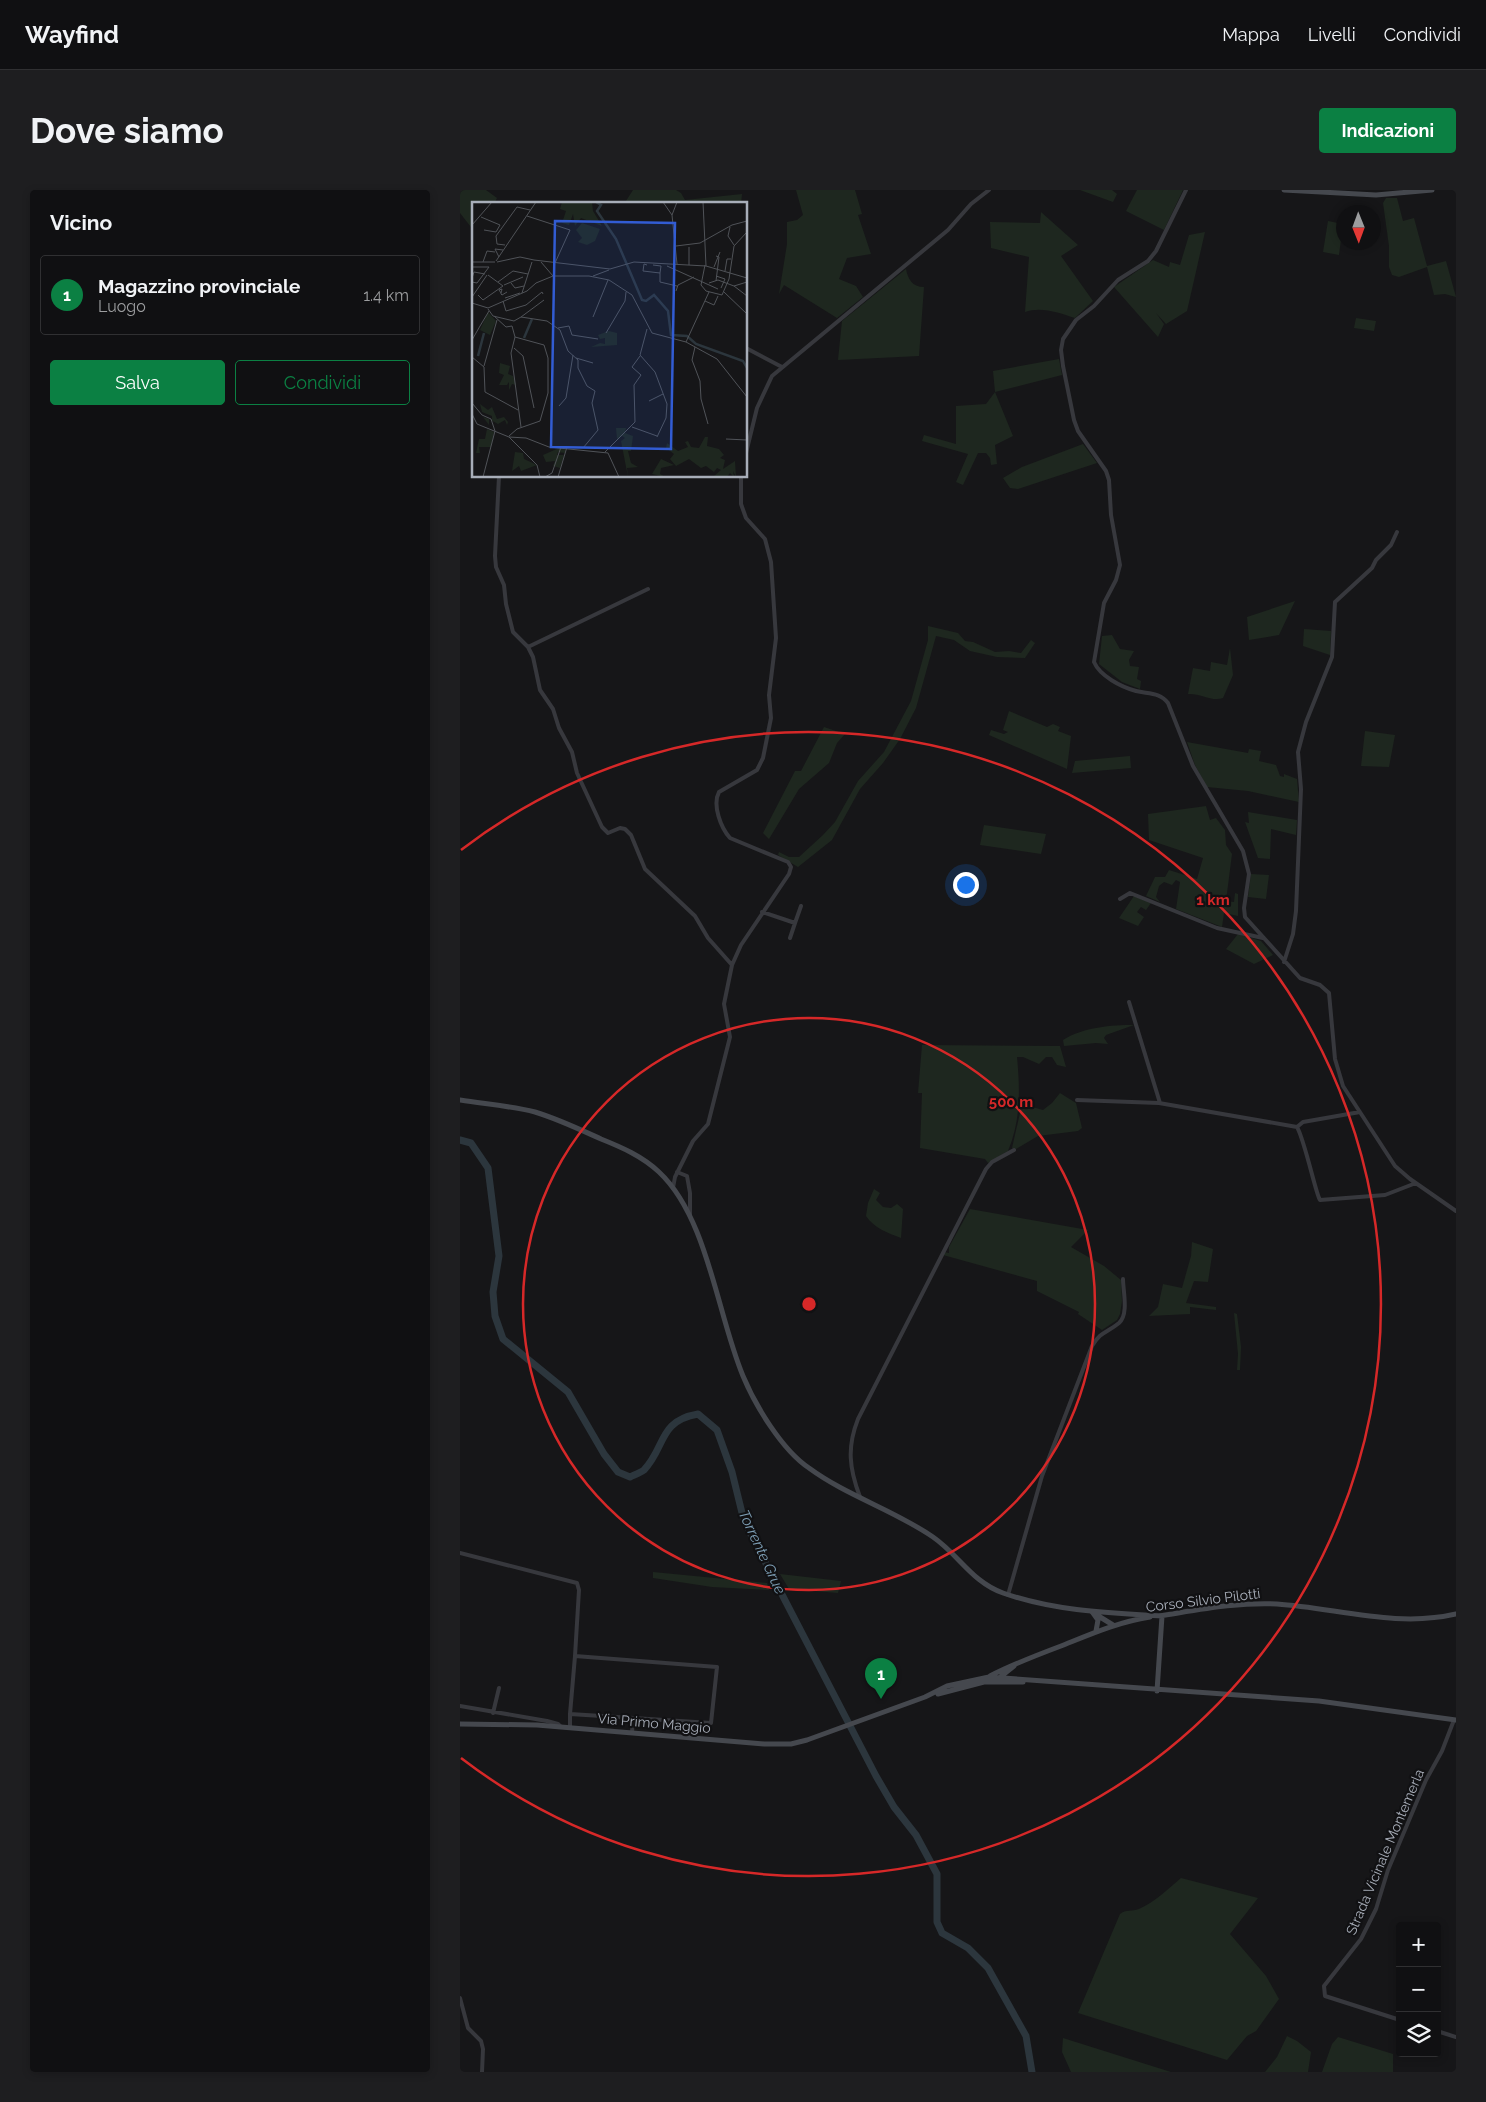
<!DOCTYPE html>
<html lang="it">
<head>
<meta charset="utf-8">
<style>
	:root { --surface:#101012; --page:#1e1e20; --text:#f1f3f6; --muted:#9c9d9f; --line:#303032; --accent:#0b8043 }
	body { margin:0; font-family:Raleway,sans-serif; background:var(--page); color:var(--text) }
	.controls { position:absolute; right:15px; bottom:15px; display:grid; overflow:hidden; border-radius:5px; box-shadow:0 2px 8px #0003 }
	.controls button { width:45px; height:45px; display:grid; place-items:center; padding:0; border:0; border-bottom:1px solid var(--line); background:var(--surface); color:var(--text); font:25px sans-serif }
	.compass { position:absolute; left:876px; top:15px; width:45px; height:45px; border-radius:50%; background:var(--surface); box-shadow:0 2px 8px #0003; rotate:179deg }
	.you { position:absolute; left:505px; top:694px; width:18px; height:18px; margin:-12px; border:4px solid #fff; border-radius:50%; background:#1a73e8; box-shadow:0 0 0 8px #1a73e833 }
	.badge { display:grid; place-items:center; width:32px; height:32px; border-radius:50%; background:var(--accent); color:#fff; font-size:16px; font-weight:700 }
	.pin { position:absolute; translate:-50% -41px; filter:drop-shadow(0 1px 2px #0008) }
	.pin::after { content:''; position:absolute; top:26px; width:18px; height:15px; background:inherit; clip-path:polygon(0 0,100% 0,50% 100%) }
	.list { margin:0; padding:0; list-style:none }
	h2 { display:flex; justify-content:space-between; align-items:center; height:65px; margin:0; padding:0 20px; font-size:21px }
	h2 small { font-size:16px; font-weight:400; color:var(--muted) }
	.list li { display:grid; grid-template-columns:32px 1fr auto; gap:15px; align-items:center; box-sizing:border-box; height:80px; margin:0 10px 10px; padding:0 10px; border:1px solid var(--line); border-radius:5px }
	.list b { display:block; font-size:19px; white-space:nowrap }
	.list p { margin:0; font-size:16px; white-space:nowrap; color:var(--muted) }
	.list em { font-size:16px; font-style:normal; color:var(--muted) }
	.actions { display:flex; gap:10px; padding:15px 20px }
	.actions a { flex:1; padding:11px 0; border:1px solid var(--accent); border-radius:5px; text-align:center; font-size:18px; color:var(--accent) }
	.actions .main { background:var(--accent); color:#fff }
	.icon { flex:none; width:28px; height:28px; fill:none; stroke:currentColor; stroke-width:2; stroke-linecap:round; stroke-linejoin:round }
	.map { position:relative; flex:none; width:996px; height:1882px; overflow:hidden; border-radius:5px }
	header { display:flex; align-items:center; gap:30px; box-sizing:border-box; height:70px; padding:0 25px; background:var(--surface); border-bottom:1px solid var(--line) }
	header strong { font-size:24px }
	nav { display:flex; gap:28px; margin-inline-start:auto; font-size:18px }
	.intro { display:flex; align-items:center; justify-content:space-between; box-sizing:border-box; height:120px; padding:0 30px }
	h1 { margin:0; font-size:35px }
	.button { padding:12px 22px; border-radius:5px; background:var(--accent); color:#fff; font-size:18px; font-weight:700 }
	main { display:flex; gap:30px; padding:0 30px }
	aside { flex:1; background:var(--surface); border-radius:5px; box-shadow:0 2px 8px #0003 }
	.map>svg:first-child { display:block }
	.green { fill:#1e271f }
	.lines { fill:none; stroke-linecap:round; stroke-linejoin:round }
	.river { stroke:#2c363d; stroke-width:7 }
	.street { stroke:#37383d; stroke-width:4 }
	.secondary { stroke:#45484e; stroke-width:5 }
	.ring { fill:none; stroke:#d62828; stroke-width:2.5 }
	.labels { text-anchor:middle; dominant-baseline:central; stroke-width:4.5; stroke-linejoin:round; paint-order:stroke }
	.street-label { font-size:14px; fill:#a8aeb9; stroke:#111113 }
	.water-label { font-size:15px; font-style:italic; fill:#7d9eb5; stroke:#111113 }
	.inset-river { fill:none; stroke:#2c363d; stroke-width:2.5 }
	.inset-road { fill:none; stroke:#505358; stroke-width:1 }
	.view { fill:#325cd3; fill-opacity:0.15; stroke:#325cd3; stroke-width:2.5 }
	.inset-edge { fill:none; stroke:#a8aeb9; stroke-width:2.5 }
	.centre { fill:#d62828; stroke:#111113; stroke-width:2.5 }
	.ring-label { font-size:15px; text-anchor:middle; font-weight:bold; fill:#d62828; stroke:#111113; stroke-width:4.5; stroke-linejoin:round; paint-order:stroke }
</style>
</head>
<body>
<header>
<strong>Wayfind</strong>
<nav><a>Mappa</a><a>Livelli</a><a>Condividi</a></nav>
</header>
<div class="intro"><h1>Dove siamo</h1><a class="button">Indicazioni</a></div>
<main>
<aside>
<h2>Vicino<small></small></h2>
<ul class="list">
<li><span class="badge">1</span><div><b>Magazzino provinciale</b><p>Luogo</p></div><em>1.4 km</em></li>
</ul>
<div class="actions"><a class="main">Salva</a><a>Condividi</a></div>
</aside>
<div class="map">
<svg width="996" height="1882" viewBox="0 0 996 1882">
	<rect width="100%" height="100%" fill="#161618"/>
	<!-- green -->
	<path class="green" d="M0,0H26L37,8L34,14H14V41L0,23Z
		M173,0H216L221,3L225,10L282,4L281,14H164Z
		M336,0H395L402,24L398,25L411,64L387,68L379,89L396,96L403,107L377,128L324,95L319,104L327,54V32L337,30L343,25Z
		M620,0H652L657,4L653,12Z
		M677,0H723L704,40L666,21Z
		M926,8H937L943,31L954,28L967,76L986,71L996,107L985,104L974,105L967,77L939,87L932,85L929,77V56L923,13Z
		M581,22L618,55L601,66L633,111L615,128C600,123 581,116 565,122L569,67L531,58L530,32L580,33Z
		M868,31L883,34L879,65L863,62Z
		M745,42L727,121L706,134L696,123L704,134L698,147L654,97L693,70L709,77L710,72L720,75L729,45Z
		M446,79C448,89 452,97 464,97L459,166L378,170L382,131Z
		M896,128L916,131L914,141L894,138Z
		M599,169L602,185L535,202L553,246L535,255L537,274L531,275L530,268L526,263H518L503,295L496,292L508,264L462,251L464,245L496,254V216L526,214L535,202L533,181Z
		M623,254L637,273L558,299L550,298L543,288L562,277Z
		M835,411L819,445L789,450L787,427Z
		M468,436L498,443L505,451L513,452L535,462L549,461L561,463L571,450L575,453L565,468L537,467L510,461L494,450L476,446L456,518L440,549L423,573L400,599L372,650L338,677L318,665L319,662L329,667H339L363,645L375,632L398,591L424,562L451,511L468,450Z
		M844,439L871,441L870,465L843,456Z
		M652,445L660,459L674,461L669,470L670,476L679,477L677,489L681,491L680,499L662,492L639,474L642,446Z
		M770,458L773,485L763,508C752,512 740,503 728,504L733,478L750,481L751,472L767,475Z
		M549,521L587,537L593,534L600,537L598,541L611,546L607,579L529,545L531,540L544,544L548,542L543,540Z
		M364,537L385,544L377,553L369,573L339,599L309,649L303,643L335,581H341Z
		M905,541L935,545L929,577L901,576Z
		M727,552L788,563L789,559L801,561L799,571L816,575L820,586L824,587V584L837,589L839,612L788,601L747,597L735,575Z
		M670,566L671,578L612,583L615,571Z
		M746,616L750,630L756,628L765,640L766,655L772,664L766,711L774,712L775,703L778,704V726L764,723L762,737L716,719L720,692L716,690L712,695L704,692L699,696L696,707L700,712L686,706L695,687H705L709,680L737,689L743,668L689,650L688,624Z
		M788,622L837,630L836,645L811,639L810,669L798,668L785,632L789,633Z
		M524,635L586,644L581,664L520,655Z
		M791,684L809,685L806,709L788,707Z
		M674,706L691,713L686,720L681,717L677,722L684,727L678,736L659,728Z
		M778,744L801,751L813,765L794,774L766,759Z
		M674,835L646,845L644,848L648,854L636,853L604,856L603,850C624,837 651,835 674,835Z
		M462,855L600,856L606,877L597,875L592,867H586L579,874L563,867H557C560,899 561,930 548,961L528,973L525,969L460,958L462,903H458Z
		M600,903L616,913L622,938L618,941L578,946L556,959L552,958L562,914L583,920L592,913Z
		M414,999L420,1003L416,1010L423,1017L431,1018L437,1014L443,1019L441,1048C428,1043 414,1038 406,1026L408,1013Z
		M510,1019L628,1040L611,1057L644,1076L661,1090L662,1111L660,1124L657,1130L642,1140L618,1124L619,1122L577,1101V1091L483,1065L484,1062L489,1063V1057Z
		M732,1052L753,1059L748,1092L734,1091L726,1113L756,1117V1120L730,1117V1124L689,1126L698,1117L703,1094L722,1098L731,1066Z
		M774,1123L777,1124L781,1157L780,1180H777L778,1164Z
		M193,1382L307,1393L309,1400L252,1397L193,1388Z
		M320,1384L381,1391L378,1403L329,1399Z
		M721,1688L798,1708L770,1744L806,1786L819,1809L796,1841L787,1846L767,1870L618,1823L660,1724C666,1719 672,1722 679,1719C695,1712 708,1699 721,1688Z
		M827,1846L837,1851L851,1862L848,1882H805L817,1867Z
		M878,1847L933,1864V1882H862L872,1854Z
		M603,1848L711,1882H611L602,1862Z"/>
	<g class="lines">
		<!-- river -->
		<path class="river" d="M0,950L11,953L28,978L39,1066L33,1102L35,1126L43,1149L108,1202L144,1264L158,1282L170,1287C174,1285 180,1283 184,1280C206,1257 198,1231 238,1224L257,1240L272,1282L284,1331L416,1586L434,1617L456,1645L477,1684V1732L482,1743L508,1758L528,1778L566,1846L572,1882"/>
		<!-- street -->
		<path class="street" d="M726,0L696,61L688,71L658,90L634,116L616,130L603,149L601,160L603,176L614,230L618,241L646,281L649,290L651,325L660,375L656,390L644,413L634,472C640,486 661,497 676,501C688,504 700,502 708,513L733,576L783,661L789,684L784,718L785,727L840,788L860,795L869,803L875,869L883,896L935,976L950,989L996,1021
			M286,158L322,177
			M286,263L297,218L312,186L488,40L511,14L529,0
			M39,286L35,366L36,377L44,395L46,414L53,442L68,457L73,467L80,500L93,519L99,538L112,562L117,583L142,637L148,643L160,638L165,639L171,645L185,679L235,726L248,748L272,775L264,814L270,847L248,934L233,951L215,987L213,998
			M68,457L188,399
			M660,709L670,703L757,738L803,748
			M302,722L335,733L341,716
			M330,748L335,733
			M824,772L833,744L836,721L841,599L838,562L846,532L872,467L875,412L912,378L916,370L931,355L937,342
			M272,775L281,755L329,684L331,677L328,672L270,648C261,638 252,615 259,602L297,580L303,568L311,528L309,505L316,448L311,372L305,349L286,328L281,314V286
			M669,812L700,913
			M617,910L699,913L837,937C845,951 856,1005 860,1010L925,1005L956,993
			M837,937L843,932L900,922
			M217,982L227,986L230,1003V1025
			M400,1307C389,1278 387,1257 398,1229L526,979L532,972L554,960
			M0,1363L117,1393L119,1400L115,1466
			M548,1405L582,1286L632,1156C641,1141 647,1143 659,1133C669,1124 663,1101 663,1089
			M0,1516L87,1531L98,1534L101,1537
			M33,1523L39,1498
			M110,1537V1524
			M172,1543L173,1528L251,1533L257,1477L115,1466L110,1524L173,1528
			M0,1808L8,1838L21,1851L23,1859L22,1882
			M940,1830L865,1806L864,1796L901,1749L916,1719L928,1680L966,1590L982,1561L994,1530
			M977,1841L996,1847"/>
		<!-- secondary -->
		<path class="secondary" d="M824,0L916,5L972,0
			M0,910C25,914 51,916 75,922C98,929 119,939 141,949C161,957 182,966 199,982C248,1028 257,1124 283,1186C295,1215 322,1260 349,1278C387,1306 434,1320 473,1347C499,1365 512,1392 543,1403C594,1421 648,1423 702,1426
			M632,1422L653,1435
			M633,1423L638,1430L636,1441
			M699,1426C738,1420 777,1412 817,1414C876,1418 937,1438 996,1424
			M530,1486C553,1474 577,1465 601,1456C631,1444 658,1432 690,1427
			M539,1488L554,1476
			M697,1501L702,1426
			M478,1504L524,1492H563
			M0,1534L77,1535L304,1554H331L347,1550L465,1507L487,1496L529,1487L859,1511L996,1530"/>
	</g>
	<!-- distance rings -->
	<g class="ring">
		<circle cx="349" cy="1114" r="286"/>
		<path d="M1 660A572 572 0 1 1 1 1568"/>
	</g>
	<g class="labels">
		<!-- street labels -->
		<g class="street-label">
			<text transform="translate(743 1410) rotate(-7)">Corso Silvio Pilotti</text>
			<text transform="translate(194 1533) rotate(5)">Via Primo Maggio</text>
			<text transform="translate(925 1662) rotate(-67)">Strada Vicinale Montemerla</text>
		</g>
		<!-- water labels -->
		<g class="water-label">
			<text transform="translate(302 1362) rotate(65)">Torrente Grue</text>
		</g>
	</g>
	<!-- overview -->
	<g transform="translate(12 12)">
		<rect width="275" height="275" fill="#161618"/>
		<path d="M90,0H120L121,9L130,24L109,16L103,24L101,12L97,23L90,21L94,9L88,7ZM110,21L128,27L123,39L115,43L106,40L110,36L104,28ZM16,110L24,119L18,133L8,128ZM137,129L145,131V143L119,145L128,141L133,142V136L128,137L126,133ZM28,161L38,164L36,172L41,174L44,183L40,182L37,188V180L35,183H27L32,173L27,171ZM8,202L16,208L20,205L25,217L32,215L36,220L35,223L33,218L26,222L17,217V223L11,215L20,218V214L10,210ZM144,226H154L153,231L161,234L159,249H156L159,261L166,265L155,266L156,275L149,239L153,236L150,234L145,237ZM15,227L22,230L19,245H7L8,251H4L7,237H13ZM233,235H236L235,244L247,247L252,253L248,256L253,258L251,267L263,259L264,275L261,269L262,275L258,271L255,275L242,274L249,268L245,266L242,270L234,264L229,266L217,257L204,264L198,257L202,252L194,246L195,241L206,249L216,245L213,240L216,239L219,245L227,246ZM87,246H94L93,251L86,250L85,253H92L88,266L81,264L83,259L74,260L71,253ZM43,250L51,251L52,257L65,263L49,269L47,264L40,269ZM189,257L202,263L189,266L188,272L193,275L180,272Z" fill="#1e271f"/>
		<path class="inset-river" d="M124,0L129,3L125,9L144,37L170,98L174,99L182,93L196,109L199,133L215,134L224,142L271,159L275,166M52,136L60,117M6,154L12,131"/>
		<path class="inset-road" d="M191,0L200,13M205,0L200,13L205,62M231,0L234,64M55,14L98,28L83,61M9,15L28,23L24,30L12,28M0,23L20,0M258,25L256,34L262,43M33,43L25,42L24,34L45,5L58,8M204,44L228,41L260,23L275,19M217,45V63M27,55L23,47L31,48M62,58L138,67L162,60L234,64L275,76M24,59L64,0M0,60H23M11,60L15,49L23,50M25,60L48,55L62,58M69,60L81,74M175,63L172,62L171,69L188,71L189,64L181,63M233,63L229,83L234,89L250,93L257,77L262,44L275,30M195,64L246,87M0,65H17L5,81L0,80M242,65L248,50M253,69L255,57H259M188,71V80L205,84M117,74L137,78L160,93L180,131L214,140L245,157L275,195M121,74L137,68M244,74L253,77L249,86M0,76L2,70L13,72M244,79L247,55L244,54M26,80L41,69L56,72M39,81L43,86L52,84M237,81L246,78L262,84L275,80M32,83L51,75M262,84L275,94M55,89L64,81L81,74H117M204,89L206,83L222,75M252,90L275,112M29,91L30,87L27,88L29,91V92L30,93L35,90M50,91L60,60M6,93L11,98L31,84L16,73M0,95L15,73M33,96L48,91M31,99L34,109L54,103L70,90L71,92M233,99L242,103L246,94M0,101L16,106M16,106L55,89M16,107L21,114L42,119L49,115L75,119L88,128L96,149L106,158V166L115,184L123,189L120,201L126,228L111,246M22,114L34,125L40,124L43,135L72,143L76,156V191L68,219L45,227L37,234M49,115L72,98M121,115L136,78M8,124L17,109M86,126L97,124L100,133L126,137M175,127L168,153L183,170L195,202L194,216L185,235M134,131L153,99L154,90M43,135L39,151L49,225M0,138L8,124M214,140L237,90M223,145L220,158L228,179L229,197L236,222M42,146L51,154L62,206M0,155L12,165L13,190L46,208M104,156L121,161M12,164L25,118M177,199L191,192M0,201L10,213L19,217L23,229L11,275M87,204L94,196L101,153M0,212L5,222L37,235M160,225L185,234M37,235L54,236L77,245L136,251L147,275M37,235L65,263L68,275M254,237L275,238M133,250L163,220L162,183L169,173L160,165L168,154M73,275L80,271L89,245M86,275L95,245"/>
		<path class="view" d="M83,19L203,21L199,247L79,245Z"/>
		<rect width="275" height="275" class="inset-edge"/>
	</g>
	<circle cx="349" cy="1114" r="8" class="centre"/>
	<g class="ring-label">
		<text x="753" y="715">1 km</text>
		<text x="551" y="917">500 m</text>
	</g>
</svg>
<div class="controls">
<button>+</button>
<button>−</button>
<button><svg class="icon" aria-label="layers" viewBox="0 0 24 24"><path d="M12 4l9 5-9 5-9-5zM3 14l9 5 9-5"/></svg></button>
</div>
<svg class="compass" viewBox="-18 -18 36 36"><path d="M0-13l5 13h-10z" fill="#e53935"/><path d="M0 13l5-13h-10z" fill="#9c9d9f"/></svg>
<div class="you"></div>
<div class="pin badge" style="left:421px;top:1509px">1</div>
</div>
</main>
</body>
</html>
